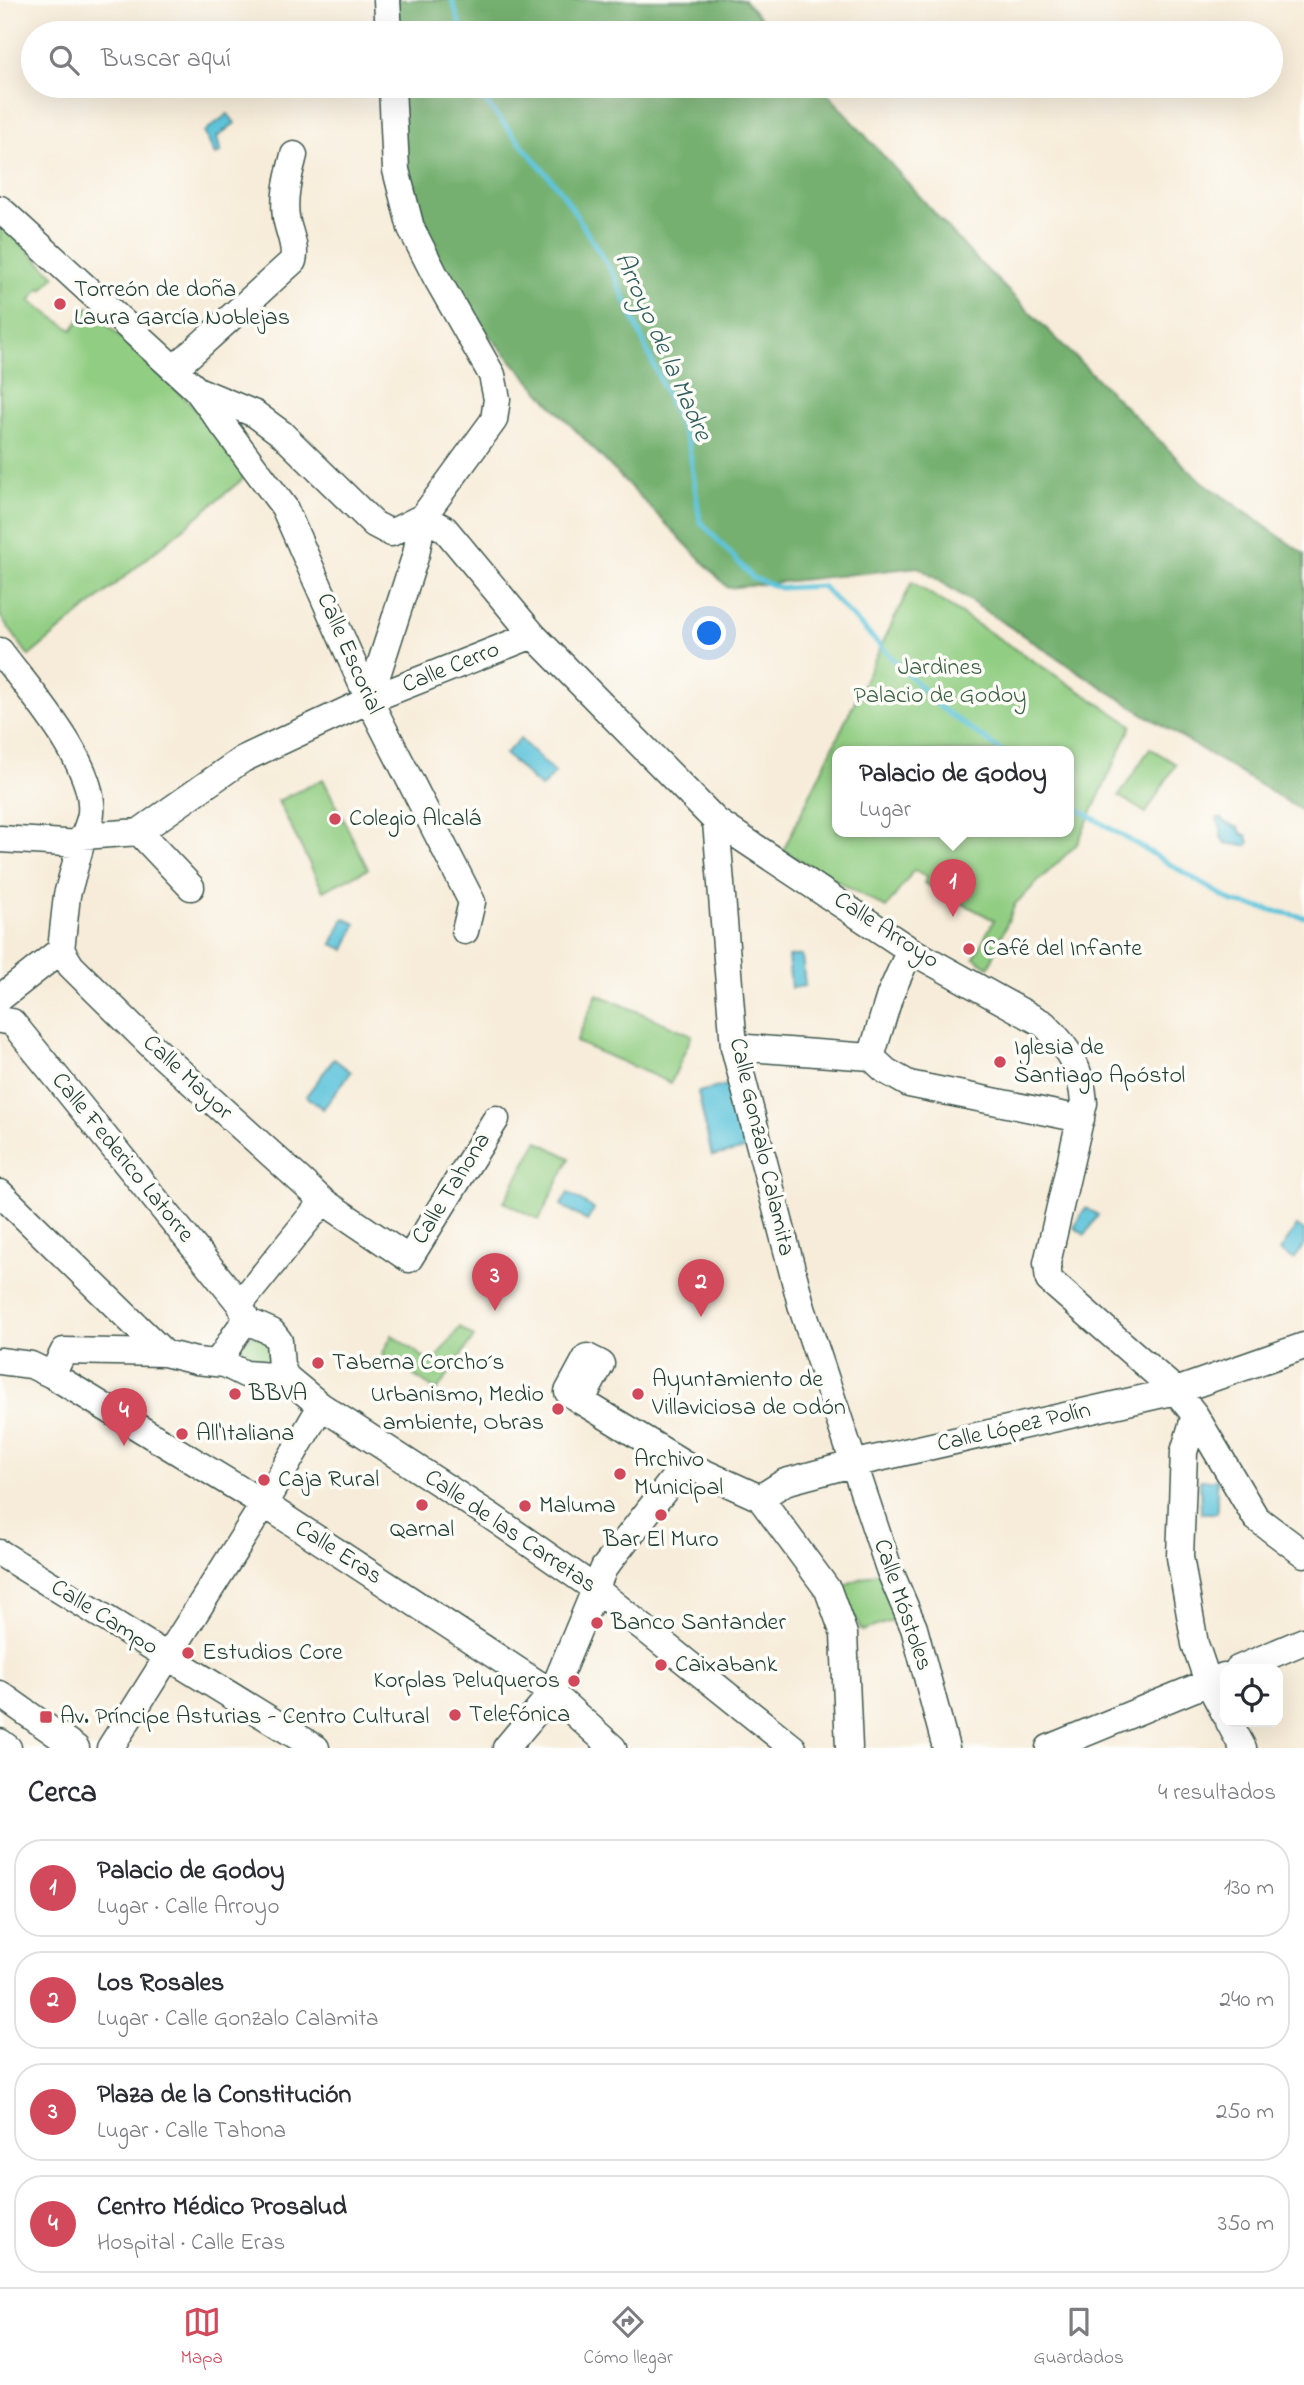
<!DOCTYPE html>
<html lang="es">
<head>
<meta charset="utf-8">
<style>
	:root { --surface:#fff; --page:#f7f7f7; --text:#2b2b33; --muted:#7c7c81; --line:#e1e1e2; --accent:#d1495b }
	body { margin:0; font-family:"Indie Flower",sans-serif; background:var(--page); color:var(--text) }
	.controls { position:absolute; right:21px; bottom:21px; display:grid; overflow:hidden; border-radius:14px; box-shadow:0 7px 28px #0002 }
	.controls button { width:63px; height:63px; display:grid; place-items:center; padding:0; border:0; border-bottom:2px solid var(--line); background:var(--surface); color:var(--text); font:35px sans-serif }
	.you { position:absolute; left:710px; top:634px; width:24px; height:24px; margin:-18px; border:5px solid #fff; border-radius:50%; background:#1a73e8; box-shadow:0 0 0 10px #1a73e833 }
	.badge { display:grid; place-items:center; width:46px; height:46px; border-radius:50%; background:var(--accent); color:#fff; font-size:23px; font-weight:700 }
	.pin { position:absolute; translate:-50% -58px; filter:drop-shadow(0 2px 4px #0008) }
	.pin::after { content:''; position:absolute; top:37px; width:24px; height:21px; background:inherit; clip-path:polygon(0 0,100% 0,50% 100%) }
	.popup { position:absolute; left:832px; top:746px; width:242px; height:91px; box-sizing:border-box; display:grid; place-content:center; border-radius:14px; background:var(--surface); filter:drop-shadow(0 2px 5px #0005); font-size:23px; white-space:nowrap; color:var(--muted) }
	.popup b { font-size:26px; color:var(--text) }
	.popup::after { content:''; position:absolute; left:50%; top:100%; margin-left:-14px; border:14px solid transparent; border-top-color:var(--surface) }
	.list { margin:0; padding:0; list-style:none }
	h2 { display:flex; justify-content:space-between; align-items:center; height:91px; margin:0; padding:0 28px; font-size:30px }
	h2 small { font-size:23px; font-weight:400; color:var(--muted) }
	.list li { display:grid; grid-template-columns:46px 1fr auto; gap:21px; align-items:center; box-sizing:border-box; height:98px; margin:0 14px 14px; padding:0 14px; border:2px solid var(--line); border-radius:28px }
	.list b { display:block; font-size:26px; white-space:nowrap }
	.list p { margin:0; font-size:23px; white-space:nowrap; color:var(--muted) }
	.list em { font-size:23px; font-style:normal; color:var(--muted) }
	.icon { flex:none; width:38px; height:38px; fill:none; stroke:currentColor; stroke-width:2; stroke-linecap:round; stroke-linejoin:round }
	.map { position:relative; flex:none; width:1304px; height:1748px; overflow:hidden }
	.search { position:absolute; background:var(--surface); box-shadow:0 7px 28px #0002; left:21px; right:21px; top:21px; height:77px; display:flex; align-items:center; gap:18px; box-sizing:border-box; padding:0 24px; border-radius:38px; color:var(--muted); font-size:26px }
	.sheet { height:539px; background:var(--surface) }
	nav { display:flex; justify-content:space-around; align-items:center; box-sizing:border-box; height:98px; border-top:2px solid var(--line); background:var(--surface); font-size:19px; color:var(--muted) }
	nav a { display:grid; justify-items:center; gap:4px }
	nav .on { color:var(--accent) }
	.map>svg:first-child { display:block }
	.green { fill:#91cd82; stroke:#58855b; stroke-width:2; fill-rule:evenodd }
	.forest { fill:#74b070; stroke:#4a7652; stroke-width:2 }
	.water { fill:#5ec4db; stroke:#3e8088; stroke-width:2 }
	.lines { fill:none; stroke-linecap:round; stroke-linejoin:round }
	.stream { stroke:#5ec4db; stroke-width:5 }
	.minor-casing { stroke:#3f574d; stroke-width:29 }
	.minor { stroke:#fff; stroke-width:26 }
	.poi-dot { fill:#d1495b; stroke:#fdfcf7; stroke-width:2.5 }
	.labels { text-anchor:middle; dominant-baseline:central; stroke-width:7; stroke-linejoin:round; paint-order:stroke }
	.poi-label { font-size:24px; fill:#1f3d34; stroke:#fdfcf7; text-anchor:start }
	.street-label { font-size:24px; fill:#1f3d34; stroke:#fdfcf7 }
	.park-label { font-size:24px; fill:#3c6148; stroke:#fdfcf7 }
	.water-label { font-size:26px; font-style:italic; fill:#2f5f5e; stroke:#fdfcf7 }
</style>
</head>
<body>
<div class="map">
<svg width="1304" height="1748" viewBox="0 0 1304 1748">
	<rect width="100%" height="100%" fill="#fdfcf7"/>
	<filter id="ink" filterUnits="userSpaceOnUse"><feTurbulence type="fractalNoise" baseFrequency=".0143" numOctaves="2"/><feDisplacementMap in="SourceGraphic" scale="14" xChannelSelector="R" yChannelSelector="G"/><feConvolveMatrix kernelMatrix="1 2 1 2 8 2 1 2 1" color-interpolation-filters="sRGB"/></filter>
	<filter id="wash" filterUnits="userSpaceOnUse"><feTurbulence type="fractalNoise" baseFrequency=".00686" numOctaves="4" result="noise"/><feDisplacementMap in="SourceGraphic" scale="28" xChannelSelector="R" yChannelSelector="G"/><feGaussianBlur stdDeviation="1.57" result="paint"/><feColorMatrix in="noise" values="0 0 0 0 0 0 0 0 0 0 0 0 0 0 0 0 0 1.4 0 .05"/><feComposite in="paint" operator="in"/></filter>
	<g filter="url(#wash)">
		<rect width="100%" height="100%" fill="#f7ecd9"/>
		<!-- green -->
		<path class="green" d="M0,224L55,276L42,290L40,288L30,301L72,330L89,307L198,411L250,473L29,656L0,616Z
			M912,582L1132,725L1077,844L1015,904L989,967L974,958L994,920L924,883L927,877L914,870L886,908L783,851ZM838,751H1068V831H838Z
			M1150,748L1176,764L1146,813L1119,796Z
			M323,779L368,869L323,891L278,801Z
			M597,994L692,1035L671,1083L576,1042Z
			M537,1141L570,1158L539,1220L504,1202Z
			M460,1327L474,1337L437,1391L382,1355L392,1335L432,1363Z
			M252,1335L268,1339L269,1364L258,1369L239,1357V1346Z
			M883,1570L901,1618L862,1631L839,1587Z"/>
		<!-- forest -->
		<path class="forest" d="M387,0H744L774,33H389Z
			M391,86H821L972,255L1196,477L1304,554V812L1142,713L918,567L728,588L560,414L436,277L411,228Z"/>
		<!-- water -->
		<path class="water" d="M228,114L235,123L217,137L221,152L215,155L204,132Z
			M520,739L555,773L541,788L505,754Z
			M1221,818L1226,823L1239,828L1241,833L1247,836L1249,843L1245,846L1225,843L1221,837V828L1217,819Z
			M344,918L356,924L345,950L332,944Z
			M802,955L805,986L791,988L788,957Z
			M334,1059L351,1072L323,1109L306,1096Z
			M732,1084L747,1149L712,1156L698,1092Z
			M568,1193L594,1209L587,1221L561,1205Z
			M1086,1208L1098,1215L1085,1235L1074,1227Z
			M1297,1226L1304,1231V1245L1294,1260L1280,1251Z
			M1200,1480H1217V1513H1201Z"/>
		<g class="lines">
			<!-- stream -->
			<path class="stream" d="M452,0L463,33
				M479,86L483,99L561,191L615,277L689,446L700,521L753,578L780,588L822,586L941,708L1002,751
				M1068,803L1233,902L1304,917"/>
		</g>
	</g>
	<g filter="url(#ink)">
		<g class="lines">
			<defs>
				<path id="minor" d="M387,0L389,33
					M0,209L197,390L255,414L282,434L374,524L391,533L423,517
					M174,369L293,261C297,247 288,231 286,217C283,196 289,175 294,155
					M197,390L284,507L369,700L472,902L465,931
					M423,517L445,529L533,635L716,821L910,950L1044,1024C1068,1047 1082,1070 1084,1103L1047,1263L1049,1280L1176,1391L1195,1415L1256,1518L1304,1554
					M0,651C28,689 96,764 91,813C90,823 84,834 81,844L0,839
					M369,700L416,554L423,517L494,420L497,399L492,375L436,277L411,228L396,170L392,86
					M716,821L734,1047L802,1308L889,1569L914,1628L946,1748
					M139,832L243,759L369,700L533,635
					M139,832L191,887
					M83,836L139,832
					M81,844L67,895L61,950L71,966L155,1049L301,1181L323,1201L409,1259L496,1119
					M0,998L61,950
					M0,1020L12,1022L240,1304L247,1321
					M734,1047L871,1057L886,1071L909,1084L1081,1119
					M871,1057L890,995L910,950
					M0,1193L164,1353
					M240,1304L323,1201
					M247,1321L272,1332L279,1341L281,1366L286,1377L321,1406L492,1517L594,1588L793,1748
					M0,1361L31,1365L52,1375L264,1504L552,1693L613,1748
					M215,1363C230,1351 230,1335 247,1321
					M52,1375L64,1351L164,1353L196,1361L225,1364L245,1374L286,1377
					M581,1401L601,1364L587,1357L568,1392L581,1401L685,1464L760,1498L828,1590L844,1634L849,1748
					M1195,1415L1184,1452L1180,1557L1195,1644L1208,1682L1225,1714
					M760,1498L785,1482L852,1464L1176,1391L1304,1346
					M0,1553L316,1748
					M1238,1669L1304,1641
					M0,1694L76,1748
					M1229,1722L1243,1748
					M0,1742L8,1748
					M110,1748L264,1504L321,1406
					M506,1748L552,1693L604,1568L685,1464
					M1049,1748L1224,1676"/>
			</defs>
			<!-- minor casing -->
			<use href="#minor" class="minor-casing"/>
			<!-- minor -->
			<use href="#minor" class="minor"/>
		</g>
	</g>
	<!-- markers -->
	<g class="poi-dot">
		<circle cx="60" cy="304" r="7"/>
		<circle cx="335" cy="819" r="7"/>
		<circle cx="969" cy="949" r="7"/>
		<circle cx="1000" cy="1062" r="7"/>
		<circle cx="318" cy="1363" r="7"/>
		<circle cx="235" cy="1394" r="7"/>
		<circle cx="638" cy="1394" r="7"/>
		<circle cx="558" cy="1409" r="7"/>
		<circle cx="182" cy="1434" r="7"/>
		<circle cx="620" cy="1474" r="7"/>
		<circle cx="264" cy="1480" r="7"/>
		<circle cx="422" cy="1505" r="7"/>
		<circle cx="525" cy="1506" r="7"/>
		<circle cx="661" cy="1515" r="7"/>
		<circle cx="597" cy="1623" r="7"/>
		<circle cx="188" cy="1653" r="7"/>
		<circle cx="661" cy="1665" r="7"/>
		<circle cx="574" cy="1681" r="7"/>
		<circle cx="455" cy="1715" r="7"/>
		<rect x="39" y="1710" width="14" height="14" rx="3.5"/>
	</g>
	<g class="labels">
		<!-- poi labels -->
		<g class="poi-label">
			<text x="74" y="290">Torreón de doña<tspan x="74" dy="28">Laura García Noblejas</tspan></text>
			<text x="349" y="819">Colegio Alcalá</text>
			<text x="983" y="949">Café del Infante</text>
			<text x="1014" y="1048">Iglesia de<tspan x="1014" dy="28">Santiago Apóstol</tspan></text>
			<text x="332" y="1363">Taberna Corcho´s</text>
			<text x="652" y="1380">Ayuntamiento de<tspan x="652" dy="28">Villaviciosa de Odón</tspan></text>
			<text x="249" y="1394">BBVA</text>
			<text x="544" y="1395" text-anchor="end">Urbanismo, Medio<tspan x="544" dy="28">ambiente, Obras</tspan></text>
			<text x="196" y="1434">All'Italiana</text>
			<text x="634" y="1460">Archivo<tspan x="634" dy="28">Municipal</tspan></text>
			<text x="278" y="1480">Caja Rural</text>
			<text x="539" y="1506">Maluma</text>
			<text x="422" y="1530" text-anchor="middle">Qarnal</text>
			<text x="661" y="1540" text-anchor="middle">Bar El Muro</text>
			<text x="611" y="1623">Banco Santander</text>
			<text x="202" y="1653">Estudios Core</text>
			<text x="675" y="1665">Caixabank</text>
			<text x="560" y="1681" text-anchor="end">Korplas Peluqueros</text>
			<text x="469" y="1715">Telefónica</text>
			<text x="60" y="1717">Av. Príncipe Asturias - Centro Cultural</text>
		</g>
		<!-- street labels -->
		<g class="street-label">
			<text transform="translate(349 654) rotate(66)">Calle Escorial</text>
			<text transform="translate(451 668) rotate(-22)">Calle Cerro</text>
			<text transform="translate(886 931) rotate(33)">Calle Arroyo</text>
			<text transform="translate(187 1078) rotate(43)">Calle Mayor</text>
			<text transform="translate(761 1147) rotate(77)">Calle Gonzalo Calamita</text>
			<text transform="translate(122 1158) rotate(51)">Calle Federico Latorre</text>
			<text transform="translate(452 1189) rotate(-58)">Calle Tahona</text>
			<text transform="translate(1014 1428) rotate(-13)">Calle López Polín</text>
			<text transform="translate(510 1532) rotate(34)">Calle de las Carretas</text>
			<text transform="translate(338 1553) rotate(33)">Calle Eras</text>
			<text transform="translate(902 1605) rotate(71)">Calle Móstoles</text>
			<text transform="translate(104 1618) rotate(32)">Calle Campo</text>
		</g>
		<!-- park labels -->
		<g class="park-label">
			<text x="940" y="668">Jardines<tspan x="940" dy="28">Palacio de Godoy</tspan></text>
		</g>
		<!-- water labels -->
		<g class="water-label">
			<text transform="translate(662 347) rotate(66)">Arroyo de la Madre</text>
		</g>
	</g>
</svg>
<div class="controls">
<button><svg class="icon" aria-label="locate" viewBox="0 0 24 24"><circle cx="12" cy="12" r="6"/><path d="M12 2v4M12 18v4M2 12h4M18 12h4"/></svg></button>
</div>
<div class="you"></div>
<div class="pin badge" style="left:953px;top:917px">1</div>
<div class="popup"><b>Palacio de Godoy</b>Lugar</div>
<div class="pin badge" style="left:701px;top:1317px">2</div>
<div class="pin badge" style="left:495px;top:1311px">3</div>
<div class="pin badge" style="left:124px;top:1446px">4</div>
<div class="search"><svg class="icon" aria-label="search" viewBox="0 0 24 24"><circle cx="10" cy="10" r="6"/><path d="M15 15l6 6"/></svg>Buscar aquí</div>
</div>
<section class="sheet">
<h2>Cerca<small>4 resultados</small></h2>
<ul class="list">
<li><span class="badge">1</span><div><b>Palacio de Godoy</b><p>Lugar · Calle Arroyo</p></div><em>130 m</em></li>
<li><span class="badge">2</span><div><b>Los Rosales</b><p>Lugar · Calle Gonzalo Calamita</p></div><em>240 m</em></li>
<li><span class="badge">3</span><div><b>Plaza de la Constitución</b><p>Lugar · Calle Tahona</p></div><em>250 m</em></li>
<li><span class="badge">4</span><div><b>Centro Médico Prosalud</b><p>Hospital · Calle Eras</p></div><em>350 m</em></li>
</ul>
</section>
<nav>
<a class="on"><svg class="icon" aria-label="map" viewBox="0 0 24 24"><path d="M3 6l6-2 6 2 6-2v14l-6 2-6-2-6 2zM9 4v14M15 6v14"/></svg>Mapa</a>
<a><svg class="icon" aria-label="directions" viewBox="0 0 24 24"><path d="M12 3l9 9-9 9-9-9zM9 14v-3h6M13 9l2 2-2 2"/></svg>Cómo llegar</a>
<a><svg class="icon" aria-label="saved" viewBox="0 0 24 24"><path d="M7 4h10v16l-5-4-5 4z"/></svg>Guardados</a>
</nav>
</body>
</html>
